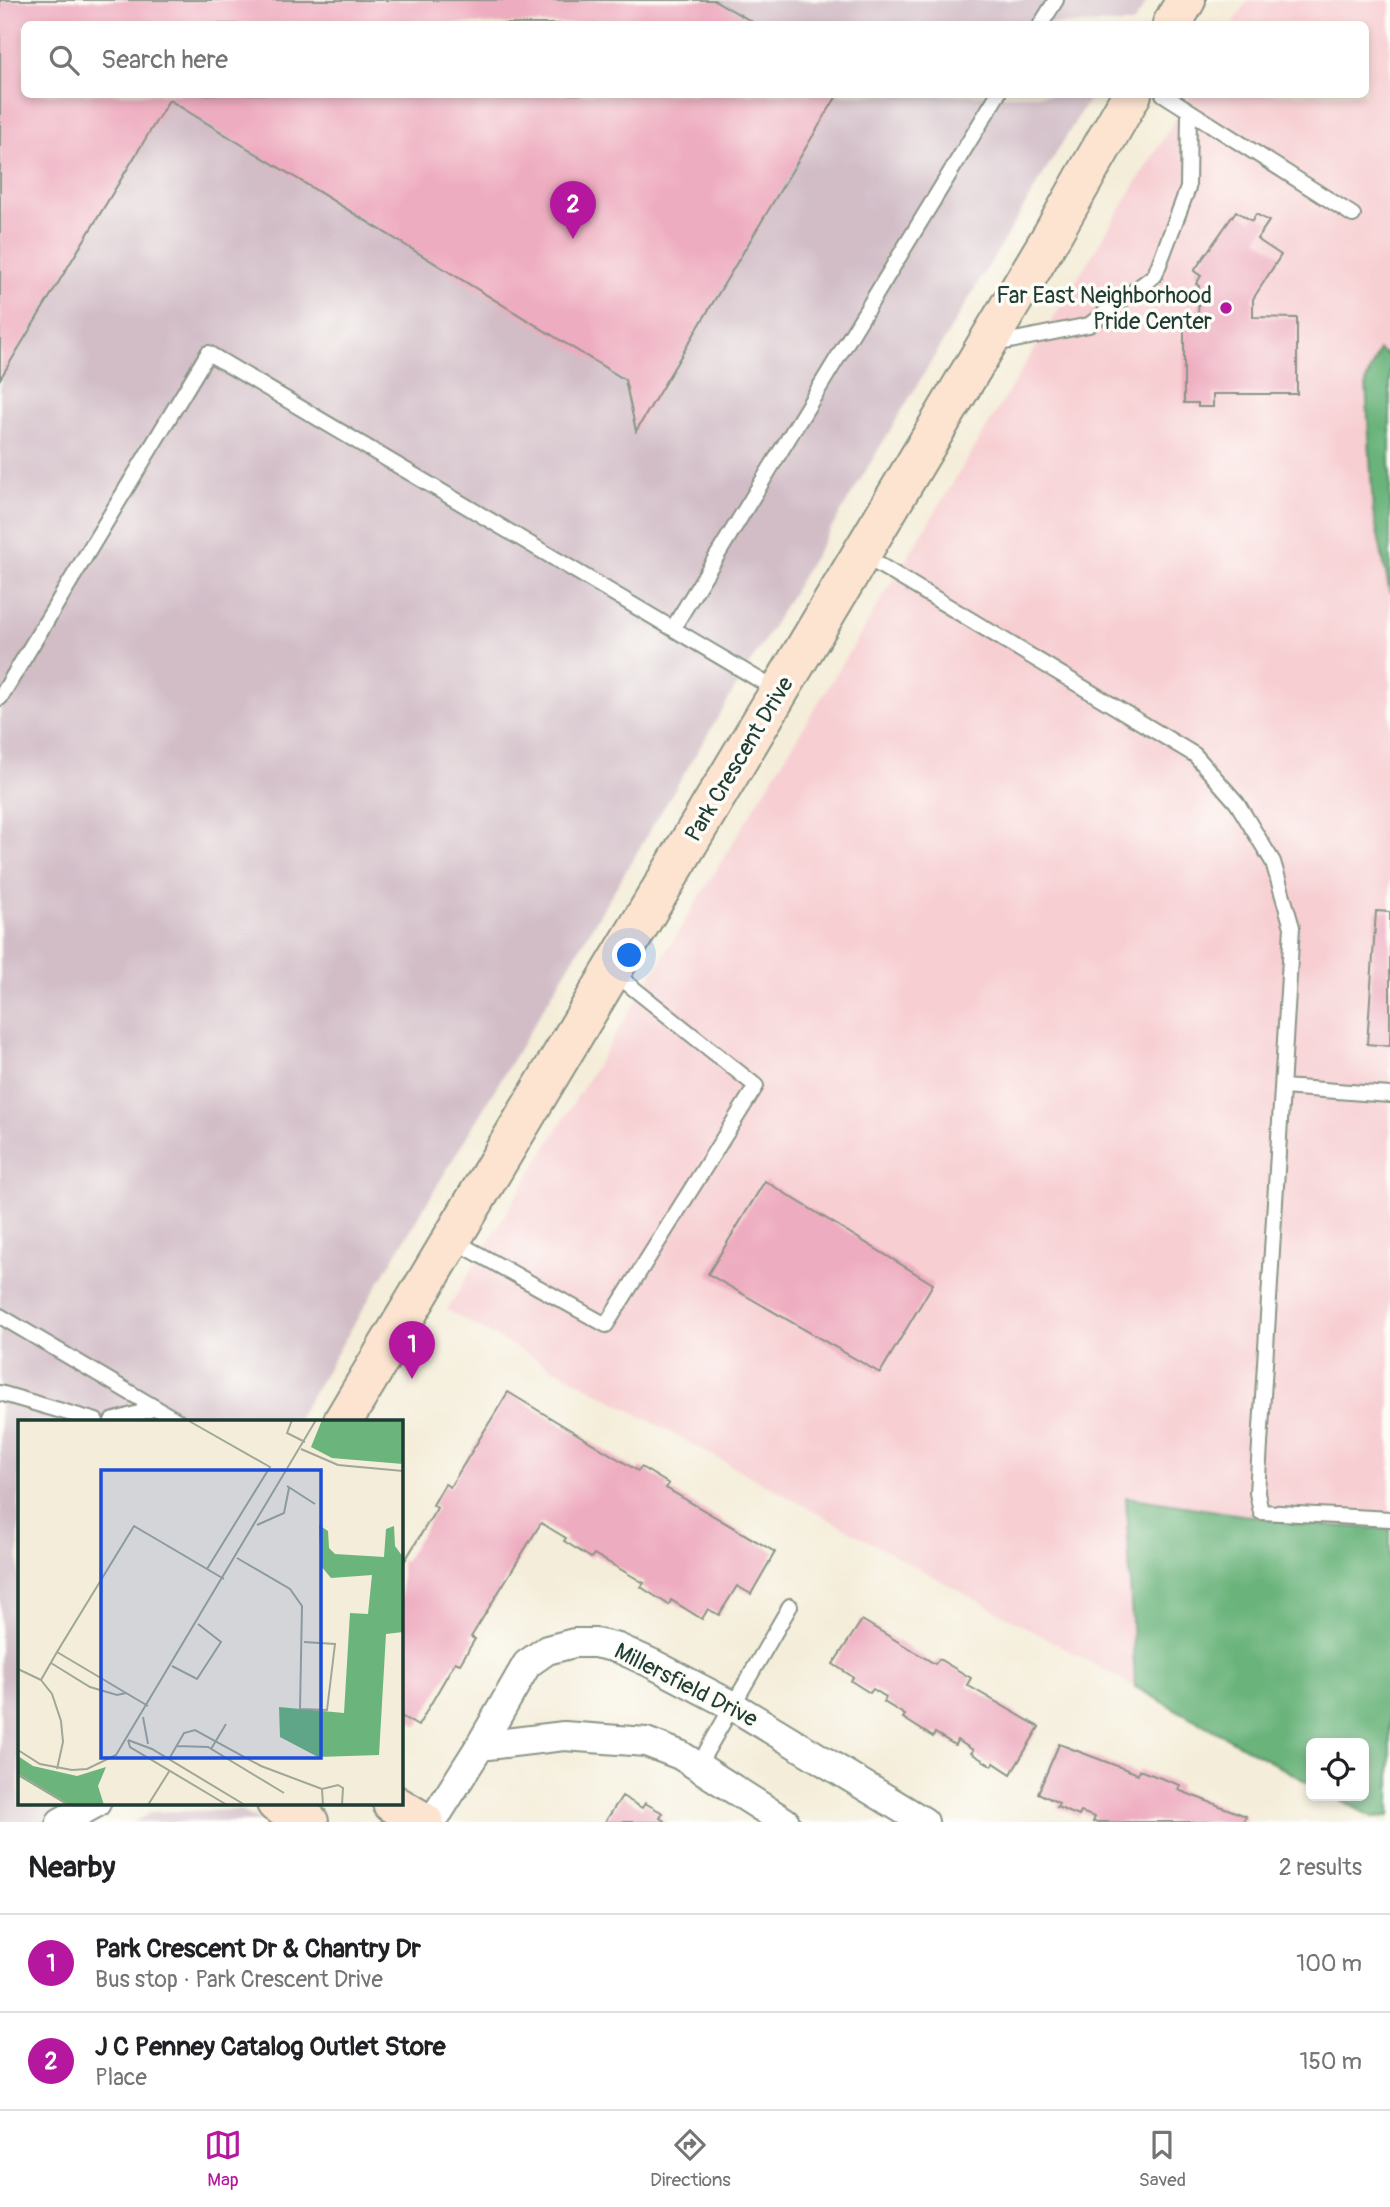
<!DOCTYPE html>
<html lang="en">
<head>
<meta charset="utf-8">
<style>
	:root { --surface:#fff; --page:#f6f6f6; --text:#202124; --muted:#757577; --line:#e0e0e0; --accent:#b5179e }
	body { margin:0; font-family:Pangolin,sans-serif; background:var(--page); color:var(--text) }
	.controls { position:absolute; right:21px; bottom:21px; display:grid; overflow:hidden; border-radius:10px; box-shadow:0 4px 10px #0003 }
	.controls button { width:63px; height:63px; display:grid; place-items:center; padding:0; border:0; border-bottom:2px solid var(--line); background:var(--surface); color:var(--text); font:35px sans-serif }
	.you { position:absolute; left:630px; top:956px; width:24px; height:24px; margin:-18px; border:5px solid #fff; border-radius:50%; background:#1a73e8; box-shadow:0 0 0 10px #1a73e833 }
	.badge { display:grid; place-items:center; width:46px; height:46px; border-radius:50%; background:var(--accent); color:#fff; font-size:23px; font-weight:700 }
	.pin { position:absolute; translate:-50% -58px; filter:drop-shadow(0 2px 4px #0008) }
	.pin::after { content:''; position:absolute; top:37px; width:24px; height:21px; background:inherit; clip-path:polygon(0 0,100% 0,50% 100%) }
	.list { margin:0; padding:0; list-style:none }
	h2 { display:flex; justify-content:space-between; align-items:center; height:91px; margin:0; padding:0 28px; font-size:30px }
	h2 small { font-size:23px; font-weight:400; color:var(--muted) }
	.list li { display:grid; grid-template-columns:46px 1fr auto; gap:21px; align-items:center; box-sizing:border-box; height:98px; padding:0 28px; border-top:2px solid var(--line) }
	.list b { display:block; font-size:26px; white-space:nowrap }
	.list p { margin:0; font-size:23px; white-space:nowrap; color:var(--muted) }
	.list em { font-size:23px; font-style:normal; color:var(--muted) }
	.icon { flex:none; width:38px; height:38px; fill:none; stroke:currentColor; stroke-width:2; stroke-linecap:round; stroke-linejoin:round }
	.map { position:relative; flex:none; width:1390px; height:1822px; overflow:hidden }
	.search { position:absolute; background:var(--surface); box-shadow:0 4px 10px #0003; left:21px; right:21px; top:21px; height:77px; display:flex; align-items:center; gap:18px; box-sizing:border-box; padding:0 24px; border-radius:10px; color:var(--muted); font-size:26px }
	.sheet { height:287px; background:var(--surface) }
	nav { display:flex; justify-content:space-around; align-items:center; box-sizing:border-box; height:98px; border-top:2px solid var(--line); background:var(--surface); font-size:19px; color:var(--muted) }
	nav a { display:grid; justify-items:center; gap:4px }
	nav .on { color:var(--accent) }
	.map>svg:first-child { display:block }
	.built { fill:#f7cfd3 }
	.industrial { fill:#d2bdc7 }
	.forest { fill:#6bb47b; stroke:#457858; stroke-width:2 }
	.building { fill:#eeacc0 }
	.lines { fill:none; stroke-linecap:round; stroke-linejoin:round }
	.lane-casing { stroke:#8a9586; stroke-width:18 }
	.street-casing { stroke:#8a9586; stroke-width:32 }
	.secondary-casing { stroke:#8a9586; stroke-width:42 }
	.lane { stroke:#fff; stroke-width:14 }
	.street { stroke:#fff; stroke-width:28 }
	.secondary { stroke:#fde4d1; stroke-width:38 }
	.poi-dot { fill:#b5179e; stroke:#fdfcf7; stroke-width:2.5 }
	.labels { text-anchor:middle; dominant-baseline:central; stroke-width:7; stroke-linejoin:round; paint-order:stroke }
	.poi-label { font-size:23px; fill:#1f3d34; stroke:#fdfcf7; text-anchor:end }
	.street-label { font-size:23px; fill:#1f3d34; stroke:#fdfcf7 }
	.inset-road { fill:none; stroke:#9fa797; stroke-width:2 }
	.view { fill:#1d4ed8; fill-opacity:0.15; stroke:#1d4ed8; stroke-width:3.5 }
	.inset-edge { fill:none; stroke:#1f3d34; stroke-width:3.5 }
</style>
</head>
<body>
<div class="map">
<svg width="1390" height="1822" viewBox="0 0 1390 1822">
	<rect width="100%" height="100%" fill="#fdfcf7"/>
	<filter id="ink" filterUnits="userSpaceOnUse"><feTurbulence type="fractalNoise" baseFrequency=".0143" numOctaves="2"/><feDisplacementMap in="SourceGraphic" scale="14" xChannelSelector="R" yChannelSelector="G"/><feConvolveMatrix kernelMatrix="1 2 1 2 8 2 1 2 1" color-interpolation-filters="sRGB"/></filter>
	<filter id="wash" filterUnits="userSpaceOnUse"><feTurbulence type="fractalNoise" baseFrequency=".00686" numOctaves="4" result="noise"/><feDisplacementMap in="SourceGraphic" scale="28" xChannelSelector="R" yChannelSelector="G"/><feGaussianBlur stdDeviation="1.57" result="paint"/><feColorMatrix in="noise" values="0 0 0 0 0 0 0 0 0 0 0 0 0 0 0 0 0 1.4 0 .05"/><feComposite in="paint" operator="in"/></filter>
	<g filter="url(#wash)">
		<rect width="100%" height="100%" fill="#f4edd9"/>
		<!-- built -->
		<path class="built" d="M1248,0H1390V357L1379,350L1373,511L1390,593V1529L1300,1524L1127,1497L1135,1687L447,1310L1190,95L1366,94V24H1233Z"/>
		<!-- industrial -->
		<path class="industrial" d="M0,0H1148L1133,24H24V94L1091,95L296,1421H19V1803H74L63,1822H0Z
			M240,1810L261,1822H134L151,1812Z"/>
		<!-- forest -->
		<path class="forest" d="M1379,350L1390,357V593L1373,511L1366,381Z
			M1126,1497L1300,1524L1390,1529V1816L1372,1817L1333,1796H1364V1743H1311V1784L1135,1687Z"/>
		<g id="blocks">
			<!-- building -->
			<path class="building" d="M0,0H714L756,24H24V94H838L636,431L625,380L169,100L0,379Z
				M1236,211L1252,221L1256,214L1269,221L1257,239L1281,255L1253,299V317L1297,318V394H1213V407H1198V403H1184V317H1198L1199,286L1196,284L1201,276L1194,271Z
				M1376,911L1390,912V1046L1367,1044Z
				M765,1181L933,1284L880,1373L708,1274Z
				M508,1392L638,1471L641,1467L669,1484L666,1488L775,1552L751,1594L737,1586L719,1615L708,1609L702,1619L671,1600L669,1605L641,1587L644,1583L594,1554L591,1558L564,1541L566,1538L541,1523L471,1637L475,1639L460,1664L455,1662L418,1726L401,1716V1560L404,1562L437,1508L433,1505L445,1484L450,1487Z
				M862,1620L935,1664L939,1659L971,1678L967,1685L1039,1727L1011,1774L994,1763L992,1766L971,1753L973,1750L957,1740L955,1745L935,1733L933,1737L903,1718L905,1715L884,1702L886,1697L873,1689L870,1693L851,1681L853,1677L833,1664Z
				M1059,1744L1138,1774L1139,1770L1180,1785L1178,1790L1246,1816L1244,1822H1093L1095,1817L1081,1812L1079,1816L1057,1807L1059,1803L1038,1793Z
				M622,1796L642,1808L645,1803L663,1813L660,1818L666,1822H605Z"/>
		</g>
	</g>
	<g filter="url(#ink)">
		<use href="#blocks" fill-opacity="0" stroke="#8a9586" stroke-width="2"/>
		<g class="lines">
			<defs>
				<path id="lane" d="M1041,24L1056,0
					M1163,94L1353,215
					M995,344L1089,325L1155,275L1188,188L1189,111
					M863,555L1195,755L1237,803L1273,862L1292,927L1257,1493L1261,1512L1390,1519
					M673,628L998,94
					M0,698L208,353L778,691
					M1283,1087L1390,1095
					M453,1240L606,1325L756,1086L613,972
					M0,1316L178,1421
					M0,1393L96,1421
					M112,1421L156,1408
					M698,1766L790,1606"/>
				<path id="street" d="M480,1746L564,1736L646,1742L680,1755L785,1822
					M61,1822L96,1803
					M432,1822L480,1746L527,1664L547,1650L574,1643H595L618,1648L651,1663L733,1706L924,1822"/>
				<path id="secondary" d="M1172,24L1186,0
					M343,1421L1052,235L1132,94
					M276,1803L309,1822
					M392,1803L424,1822"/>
			</defs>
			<!-- lane casing -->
			<use href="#lane" class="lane-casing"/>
			<!-- street casing -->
			<use href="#street" class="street-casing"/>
			<!-- secondary casing -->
			<use href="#secondary" class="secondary-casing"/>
			<!-- lane -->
			<use href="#lane" class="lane"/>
			<!-- street -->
			<use href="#street" class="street"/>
			<!-- secondary -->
			<use href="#secondary" class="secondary"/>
		</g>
	</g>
	<!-- markers -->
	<circle class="poi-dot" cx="1226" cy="308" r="7"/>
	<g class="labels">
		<!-- poi labels -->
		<g class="poi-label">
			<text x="1212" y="295">Far East Neighborhood<tspan x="1212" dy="26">Pride Center</tspan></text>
		</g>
		<!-- street labels -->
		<g class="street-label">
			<text transform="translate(739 759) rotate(-59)">Park Crescent Drive</text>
			<text transform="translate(686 1685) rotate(27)">Millersfield Drive</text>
		</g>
	</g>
	<!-- overview -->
	<g transform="translate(18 1420)">
		<rect width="385" height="385" fill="#f4edd9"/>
		<path d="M304,0H385V44L314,38L293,27ZM301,105L310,111L311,128L317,134L366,137L368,109L376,106L377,126L385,137V212L368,214L361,335L300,337L262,317L261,287L326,293L332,193L350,194L354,155L313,158L303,146ZM0,336L15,346L59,356L88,347L80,366L86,385L47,384L0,356Z" fill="#6bb47b"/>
		<path class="inset-road" d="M274,0L269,13L287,22M171,1L252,47L189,149M283,29L320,45L385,51M269,66L297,84M239,105L266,93L271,68M219,138L272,169L284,186L282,289L309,290L317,224L286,222M33,243L72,267L99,275L108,273M154,246L179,259L203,222L180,204M0,249L23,260M130,286L39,232L116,106L206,159M125,297L130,324M110,320L134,329L227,385M110,320L112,327L209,385M159,326L190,327L266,373M193,329L208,304M0,330L22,344L54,350L69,349L98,335L298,0M151,339L166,313L177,310L243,346L304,369M39,349L45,322L43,301L34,274L23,260L39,232M0,354L51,385M130,385L152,350M305,385L304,369L320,365L325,368L324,385"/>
		<path class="view" d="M83,50H303V338H83Z"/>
		<rect width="385" height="385" class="inset-edge"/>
	</g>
</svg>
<div class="controls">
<button><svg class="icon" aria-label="locate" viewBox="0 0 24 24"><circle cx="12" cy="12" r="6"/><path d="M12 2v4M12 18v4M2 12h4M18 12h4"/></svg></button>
</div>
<div class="you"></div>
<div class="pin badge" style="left:412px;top:1379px">1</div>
<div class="pin badge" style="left:573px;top:239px">2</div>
<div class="search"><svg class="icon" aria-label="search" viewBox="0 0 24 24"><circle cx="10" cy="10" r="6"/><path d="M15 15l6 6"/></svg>Search here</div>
</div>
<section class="sheet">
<h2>Nearby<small>2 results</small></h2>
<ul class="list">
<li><span class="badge">1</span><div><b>Park Crescent Dr &amp; Chantry Dr</b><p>Bus stop · Park Crescent Drive</p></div><em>100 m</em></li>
<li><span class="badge">2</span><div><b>J C Penney Catalog Outlet Store</b><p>Place</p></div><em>150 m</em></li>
</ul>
</section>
<nav>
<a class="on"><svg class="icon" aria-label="map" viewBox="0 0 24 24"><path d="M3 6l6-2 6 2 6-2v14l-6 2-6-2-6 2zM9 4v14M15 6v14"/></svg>Map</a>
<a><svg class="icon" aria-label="directions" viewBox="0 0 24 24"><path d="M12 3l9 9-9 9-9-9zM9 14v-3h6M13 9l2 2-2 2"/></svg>Directions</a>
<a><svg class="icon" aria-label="saved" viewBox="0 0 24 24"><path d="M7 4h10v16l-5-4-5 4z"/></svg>Saved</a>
</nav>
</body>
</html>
